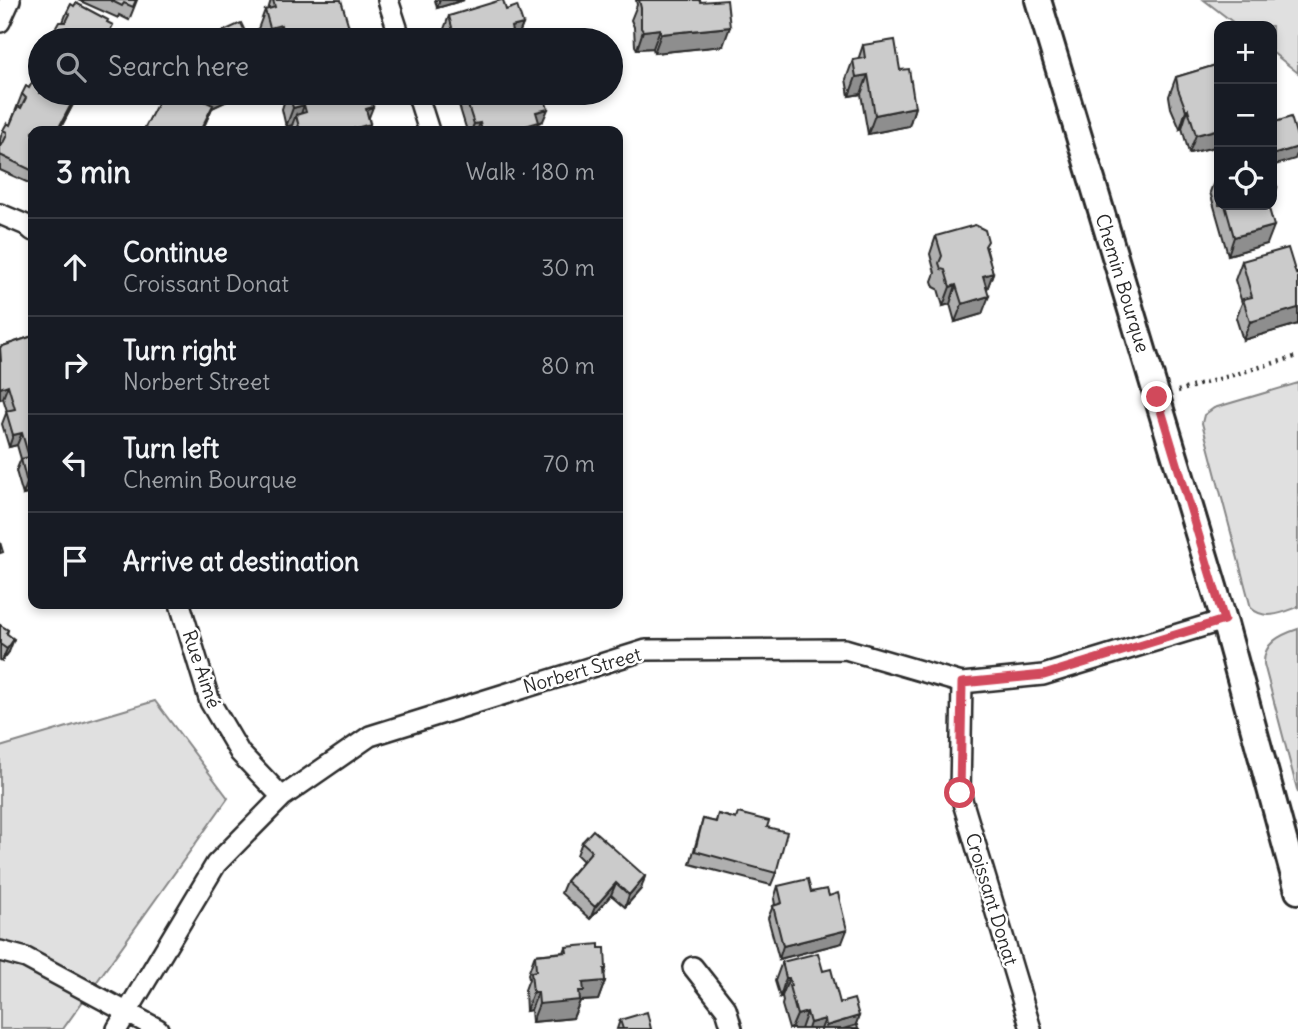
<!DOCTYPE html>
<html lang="en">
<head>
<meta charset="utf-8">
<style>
	:root { --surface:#171b24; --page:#20242c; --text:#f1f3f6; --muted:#9ea1a6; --line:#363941 }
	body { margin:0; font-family:Delius,sans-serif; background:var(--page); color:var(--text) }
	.controls { position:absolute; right:21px; top:21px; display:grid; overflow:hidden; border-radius:14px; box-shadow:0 4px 10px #0003 }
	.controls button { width:63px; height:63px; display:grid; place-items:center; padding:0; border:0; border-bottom:2px solid var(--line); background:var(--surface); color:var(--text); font:35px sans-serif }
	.stop { position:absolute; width:21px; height:21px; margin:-16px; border:5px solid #d1495b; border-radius:50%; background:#fff }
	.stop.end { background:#d1495b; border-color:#fff; box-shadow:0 2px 7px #0008 }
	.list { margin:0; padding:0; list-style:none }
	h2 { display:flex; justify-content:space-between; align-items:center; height:91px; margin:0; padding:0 28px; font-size:30px }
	h2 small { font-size:23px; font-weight:400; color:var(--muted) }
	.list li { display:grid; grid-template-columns:46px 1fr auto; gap:21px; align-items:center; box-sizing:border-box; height:98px; padding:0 28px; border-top:2px solid var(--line) }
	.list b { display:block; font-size:26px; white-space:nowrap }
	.list p { margin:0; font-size:23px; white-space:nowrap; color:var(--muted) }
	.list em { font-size:23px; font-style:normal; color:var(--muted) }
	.icon { flex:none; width:38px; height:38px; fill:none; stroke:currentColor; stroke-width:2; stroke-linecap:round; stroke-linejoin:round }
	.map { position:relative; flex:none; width:1298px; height:1029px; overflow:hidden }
	.search { position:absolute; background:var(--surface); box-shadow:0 4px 10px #0003; left:28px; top:28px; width:595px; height:77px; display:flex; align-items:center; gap:18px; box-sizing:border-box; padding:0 24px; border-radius:38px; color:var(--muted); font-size:26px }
	.panel { position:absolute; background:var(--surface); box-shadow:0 4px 10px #0003; left:28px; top:126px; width:595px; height:483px; border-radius:14px }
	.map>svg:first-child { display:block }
	.green { fill:#e0e0e0; stroke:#868686; stroke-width:2 }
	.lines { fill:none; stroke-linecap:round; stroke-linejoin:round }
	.minor-casing { stroke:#2b2b2b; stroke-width:24 }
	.tertiary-casing { stroke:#2b2b2b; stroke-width:30 }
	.path { stroke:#2b2b2b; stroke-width:4.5; stroke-dasharray:2 5; stroke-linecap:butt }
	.minor { stroke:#fff; stroke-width:19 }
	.tertiary { stroke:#fff; stroke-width:24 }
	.wall { fill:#afafaf; stroke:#2b2b2b; stroke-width:2 }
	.shaded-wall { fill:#8e8e8e; stroke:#2b2b2b; stroke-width:2 }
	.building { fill:#cbcbcb; stroke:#2b2b2b; stroke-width:2 }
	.route { stroke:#d1495b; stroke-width:9 }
	.labels { text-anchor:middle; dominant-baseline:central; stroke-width:5; stroke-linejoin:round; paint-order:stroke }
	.street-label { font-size:19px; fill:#2b2b2b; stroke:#fff }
</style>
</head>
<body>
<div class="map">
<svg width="1298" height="1029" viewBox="0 0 1298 1029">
	<rect width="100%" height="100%" fill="#fff"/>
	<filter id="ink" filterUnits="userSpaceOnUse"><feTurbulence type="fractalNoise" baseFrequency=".0143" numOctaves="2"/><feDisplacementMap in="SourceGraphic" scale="14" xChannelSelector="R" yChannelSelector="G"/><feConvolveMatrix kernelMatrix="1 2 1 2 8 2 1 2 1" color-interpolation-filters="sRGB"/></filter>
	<g filter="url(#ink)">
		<!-- green -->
		<path class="green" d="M1204,0H1298V73L1272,52V26H1238Z
			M1298,383V607C1282,613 1265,621 1251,608L1202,423L1204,415L1214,408Z
			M1298,629V793L1264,664C1263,643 1280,635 1298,629Z
			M155,701L228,798L63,1029H0V747Z"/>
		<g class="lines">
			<defs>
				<path id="minor" d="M388,0L401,40
					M0,22L10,0
					M417,93L429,131
					M0,214L26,225L33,231
					M180,604L210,702L240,753L282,797
					M962,683L960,793L1031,1029
					M0,951L26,958L158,1029
					M693,967L726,1009L732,1029
					M117,1029L216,864L282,797L370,736L646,650L845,649L962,683L1043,675L1224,620"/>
				<path id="tertiary" d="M1038,0L1224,620L1298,891"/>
			</defs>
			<!-- minor casing -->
			<use href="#minor" class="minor-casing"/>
			<!-- tertiary casing -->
			<use href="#tertiary" class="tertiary-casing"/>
			<!-- path -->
			<path class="path" d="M1178,391L1298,356"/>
			<!-- minor -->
			<use href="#minor" class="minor"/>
			<!-- tertiary -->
			<use href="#tertiary" class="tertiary"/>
		</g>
		<!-- wall -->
		<path class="wall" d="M78,0H137L129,20L119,15L118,18Z
			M271,0H341L345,40H261L258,29L265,10H268Z
			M435,0H464L437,8Z
			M636,0H700L723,46L654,53L653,48L637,49L635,46L634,27L631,20L637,5Z
			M506,10L523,24L519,34L527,40H444L446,35L444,29L449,16Z
			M67,12L107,23V40H51L55,29L63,22Z
			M863,45L900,70L915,107L909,126L868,134L861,94L849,96L846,79L853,60H858Z
			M1219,64V146L1189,153L1182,128L1180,129L1171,108L1169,96L1176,77Z
			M37,66L79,93L59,131H33V181L31,184L0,170V139L3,130L10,125L22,94L29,88L34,80L32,79Z
			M191,93H244L212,108L202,131H143L192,95Z
			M287,93H369V118L370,124L368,131H290L292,125L286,127L282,109Z
			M463,93H543V121L538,123L535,131H467L459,105L463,95Z
			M1219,173V205H1271V207H1269L1267,244L1228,255L1210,192L1217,174Z
			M936,236L986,247L993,273L987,289L982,314L955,322L950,304L943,306L938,289L934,287L932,281L935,273L930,254Z
			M1242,261L1298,324L1243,340L1236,318L1242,303L1235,280Z
			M33,336V499L31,493L23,495L16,471L21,459L17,445L9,447L2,424L7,411L3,398L0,399V347Z
			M0,625L8,630L7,634L9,652L2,661L0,660Z
			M718,814L767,827L776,873L771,885L690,864L703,819L716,822Z
			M582,842L645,876L641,889L625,907L611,895L590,919L561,893L566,881L583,861L577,855Z
			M778,886L829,896L842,943L779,959L768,918L773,906L775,905L774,899Z
			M566,947L599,948L606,969L604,975L605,981L598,1000L580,1001L573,1018L532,1022L531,1010L526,1011L525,990L529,979L528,974L535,955L564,952Z
			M782,962L823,971L840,1003L859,1016L855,1026L858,1029H789L782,1005L783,1001L782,996L780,997L775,981Z
			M620,1020L651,1029H617Z"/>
		<!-- shaded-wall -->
		<path class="shaded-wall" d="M440,0H464L437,8Z
			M523,24L518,36L506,40L511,27Z
			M281,25L275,40L272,36L270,40H265L270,28Z
			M349,27L344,40L342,29Z
			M730,27L723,46L654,53L661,34Z
			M660,29L653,48L637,49L643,31Z
			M868,75L861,94L849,96L856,77Z
			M77,93H79L59,131H57Z
			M211,93H244L212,108L202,131H200L201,113L208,94Z
			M304,105L298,123L296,115L292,125L286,127L293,108Z
			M373,107L366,125V109Z
			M915,107L909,126L868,134L875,115Z
			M548,109L543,121L538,123L535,131H509L536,112Z
			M1188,109L1182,128L1180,129L1186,110Z
			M480,123L477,131H471L474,124Z
			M370,124L368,131H346Z
			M1219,129V146L1189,153L1196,135Z
			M1298,147V151L1295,159L1272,166V155Z
			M1277,188L1272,204V190Z
			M1274,226L1267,244L1228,255L1234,237Z
			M993,273L986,292L983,276Z
			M956,285L950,304L943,306L950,287Z
			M989,296L982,314L955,322L962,304Z
			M1298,299V324L1243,340L1250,322Z
			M8,385L3,398L0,399V388Z
			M22,433L17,445L9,447L13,435Z
			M33,481V487L31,493L23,495L27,483Z
			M14,639L9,652L2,661L7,649Z
			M645,876L641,889L625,907L629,895Z
			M616,883L611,895L590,919L595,907Z
			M847,930L842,943L779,959L783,946Z
			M604,969H606L602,981H605L598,1000L580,1001L573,1018L532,1022L539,1004L579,991L583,983Z
			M786,978H789L782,996L780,997Z
			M533,992H538L531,1010L526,1011Z
			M807,1012L801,1029H791L797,1015Z
			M859,1016L854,1029H825L826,1026Z
			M825,1019L821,1029H808L810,1023Z"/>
		<!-- building -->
		<path class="building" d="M110,0H136L133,7L124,3L122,6Z
			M273,0H341L349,27L342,29L345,40H273L272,36L283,33L281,25L270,28L265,10L275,7Z
			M501,0H503L506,10L517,6L523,24L511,27L513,36L525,33L527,40H449L446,33L453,31L449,16Z
			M639,0H699L700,2L727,0L730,27L661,34L660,29L643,31L641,28V8Z
			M76,3L108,20L107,22L113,25L105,40H53L59,31L55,29L59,22H66L70,14L67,12L71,4L74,6Z
			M241,23L249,40H204Z
			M895,40L900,70L909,69L915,107L875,115L868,75L856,77L853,60L865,58L863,45Z
			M40,59V93H77L57,131H33V171L0,155V144L2,145L7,135V132L3,130L7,123L10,125L18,106L21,108L26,98L22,94L26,86L29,88L40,68L37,66Z
			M1219,64V129L1196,135L1188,109L1186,110L1178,89L1176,77Z
			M163,93H188L213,105L200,131H143Z
			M289,93H369L373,107L366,109L370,124L346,131H312V130L300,131L296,115L306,112L304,105L293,108Z
			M464,93H531V95L543,93L548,109L536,112L539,122L509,131H482L480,123L474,124Z
			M1291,117L1298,140V147L1272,155V123Z
			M1273,171L1277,188L1272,190V172Z
			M1225,205H1268L1274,226L1234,237Z
			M975,225L985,230L988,241L985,246L993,273L983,276L989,296L962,304L956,285L950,287L945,270L941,269L939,263L942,256L936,236Z
			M1288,248L1296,274L1298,273V308L1250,322L1243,299L1252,297L1242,261Z
			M33,336V481L27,483L21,459L29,457L22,433L13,435L6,411L15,409L8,385L0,388V362L1,361L0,347Z
			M0,542L3,552L0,553Z
			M0,625L8,630L6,633L14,639L7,649L0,644Z
			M738,813L769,821L767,827L787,832L776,873L695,851L703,819L716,822L718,814L736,819Z
			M593,830L645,876L629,895L616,883L595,907L566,881L592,851L582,842Z
			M808,879L811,892L827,889L829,896L838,893L847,930L783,946L773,906L782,903L778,886Z
			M599,944V948H605L606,969H604L605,981L583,983L584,991H579L580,1000L539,1004L538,992H533L531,972L536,971L535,955L567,952L566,947Z
			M818,953L823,971L831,969L840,1003L854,999L859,1016L826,1026L825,1019L810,1023L807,1012L797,1015L789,986H791L789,978H786L782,962Z
			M647,1012L651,1029H623L620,1020Z
			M857,1025L858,1029H843Z"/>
	</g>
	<g class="lines" filter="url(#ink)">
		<!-- route -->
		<path class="route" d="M960,793L962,683L1044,675L1224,620L1157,397"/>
	</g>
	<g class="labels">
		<!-- street labels -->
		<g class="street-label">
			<text transform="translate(1123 283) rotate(73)">Chemin Bourque</text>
			<text transform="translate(202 669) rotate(71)">Rue Aimé</text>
			<text transform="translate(582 670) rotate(-16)">Norbert Street</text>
			<text transform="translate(992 899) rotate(73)">Croissant Donat</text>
		</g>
	</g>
</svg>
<div class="controls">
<button>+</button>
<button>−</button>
<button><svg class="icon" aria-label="locate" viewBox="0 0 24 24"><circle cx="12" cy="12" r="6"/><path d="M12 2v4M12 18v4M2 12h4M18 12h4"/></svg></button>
</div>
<div class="stop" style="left:960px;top:793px"></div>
<div class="stop end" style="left:1157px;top:397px"></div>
<div class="search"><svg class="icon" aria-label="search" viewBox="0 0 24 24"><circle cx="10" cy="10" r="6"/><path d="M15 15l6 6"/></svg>Search here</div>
<section class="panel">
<h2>3 min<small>Walk · 180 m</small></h2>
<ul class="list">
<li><svg class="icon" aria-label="ahead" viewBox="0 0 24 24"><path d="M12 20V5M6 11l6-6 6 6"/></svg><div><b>Continue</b><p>Croissant Donat</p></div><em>30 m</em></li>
<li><svg class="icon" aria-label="right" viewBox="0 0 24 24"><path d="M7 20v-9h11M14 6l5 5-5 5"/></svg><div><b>Turn right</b><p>Norbert Street</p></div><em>80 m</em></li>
<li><svg class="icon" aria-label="left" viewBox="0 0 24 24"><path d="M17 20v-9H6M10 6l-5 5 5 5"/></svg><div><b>Turn left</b><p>Chemin Bourque</p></div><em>70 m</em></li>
<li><svg class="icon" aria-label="arrive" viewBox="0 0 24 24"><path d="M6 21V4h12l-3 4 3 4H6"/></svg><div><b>Arrive at destination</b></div></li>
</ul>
</section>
</div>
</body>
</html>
